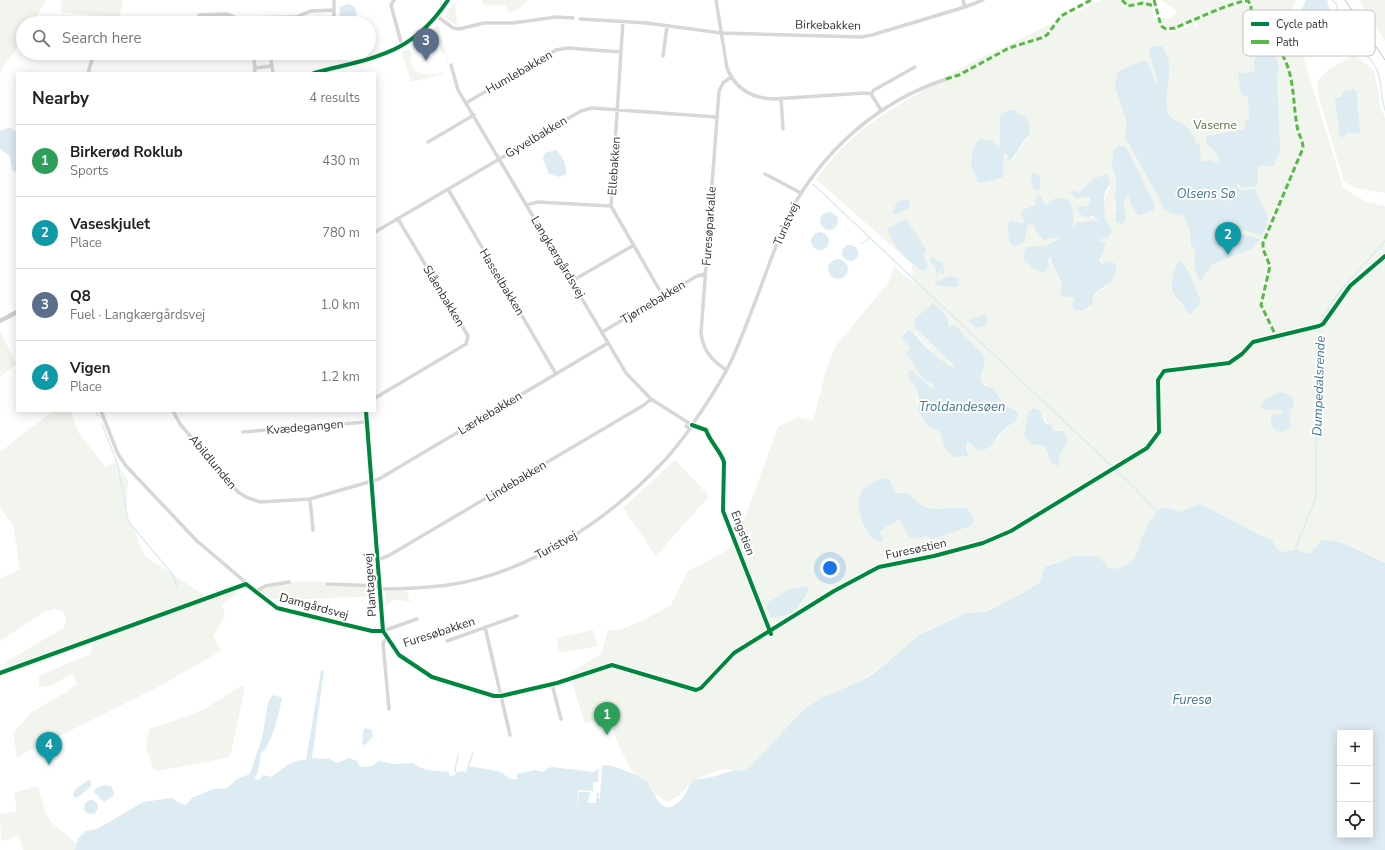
<!DOCTYPE html>
<html lang="en">
<head>
<meta charset="utf-8">
<style>
	:root { --surface:#fff; --page:#f2f2f2; --text:#222; --muted:#767676; --line:#e0e0e0; --accent:#7a7a7a }
	body { margin:0; font-family:"Nunito Sans",sans-serif; background:var(--page); color:var(--text) }
	.controls { position:absolute; right:12px; bottom:12px; display:grid; overflow:hidden; border-radius:0px; box-shadow:0 2px 10px #0003 }
	.controls button { width:36px; height:36px; display:grid; place-items:center; padding:0; border:0; border-bottom:1px solid var(--line); background:var(--surface); color:var(--text); font:20px sans-serif }
	.you { position:absolute; left:830px; top:568px; width:14px; height:14px; margin:-10px; border:3px solid #fff; border-radius:50%; background:#1a73e8; box-shadow:0 0 0 6px #1a73e833 }
	.badge { display:grid; place-items:center; width:26px; height:26px; border-radius:50%; background:var(--accent); color:#fff; font-size:13px; font-weight:700 }
	.pin { position:absolute; translate:-50% -33px; filter:drop-shadow(0 1px 2px #0008) }
	.pin::after { content:''; position:absolute; top:21px; width:14px; height:12px; background:inherit; clip-path:polygon(0 0,100% 0,50% 100%) }
	.list { margin:0; padding:0; list-style:none }
	h2 { display:flex; justify-content:space-between; align-items:center; height:52px; margin:0; padding:0 16px; font-size:17px }
	h2 small { font-size:13px; font-weight:400; color:var(--muted) }
	.list li { display:grid; grid-template-columns:26px 1fr auto; gap:12px; align-items:center; box-sizing:border-box; height:72px; padding:0 16px; border-top:1px solid var(--line) }
	.list b { display:block; font-size:15px; white-space:nowrap }
	.list p { margin:0; font-size:13px; white-space:nowrap; color:var(--muted) }
	.list em { font-size:13px; font-style:normal; color:var(--muted) }
	.icon { flex:none; width:22px; height:22px; fill:none; stroke:currentColor; stroke-width:2; stroke-linecap:round; stroke-linejoin:round }
	.map { position:relative; flex:none; width:1385px; height:850px; overflow:hidden }
	.search { position:absolute; background:var(--surface); box-shadow:0 2px 10px #0003; left:16px; top:16px; width:360px; height:44px; display:flex; align-items:center; gap:10px; box-sizing:border-box; padding:0 14px; border-radius:22px; color:var(--muted); font-size:15px }
	.panel { position:absolute; background:var(--surface); box-shadow:0 2px 10px #0003; left:16px; top:72px; width:360px; height:340px; border-radius:0px }
	.map>svg:first-child { display:block }
	.green { fill:#f1f5ed; fill-rule:evenodd }
	.water { fill:#ddebf3; fill-rule:evenodd }
	.pier { fill:#fff }
	.lines { fill:none; stroke-linecap:round; stroke-linejoin:round }
	.stream { stroke:#ddebf3; stroke-width:1.5 }
	.street { stroke:#d7d7d7; stroke-width:3.5 }
	.secondary { stroke:#d0d0d0; stroke-width:4.5 }
	.tram { stroke:#bebebe; stroke-width:1 }
	.quiet { stroke:#58b947; stroke-width:3; stroke-dasharray:6 3; stroke-linecap:butt }
	.cycleway-casing { stroke:#fff; stroke-width:6 }
	.cycleway { stroke:#00873e; stroke-width:4 }
	.labels { text-anchor:middle; dominant-baseline:central; stroke-width:4; stroke-linejoin:round; paint-order:stroke }
	.street-label { font-size:12px; fill:#333; stroke:#fff }
	.park-label { font-size:12px; fill:#56703f; stroke:#fff }
	.water-label { font-size:13px; font-style:italic; fill:#3f7597; stroke:#fff }
	.key { fill:#fff; stroke:#c2c2c2; stroke-width:1 }
	.key-label { font-size:11px; fill:#333 }
</style>
</head>
<body>
<div class="map">
<svg width="1385" height="850" viewBox="0 0 1385 850">
	<rect width="100%" height="100%" fill="#fff"/>
	<!-- green -->
	<path class="green" d="M0,0H46L33,23H23V38L0,72Z
		M61,0H123L119,18L61,12Z
		M455,0L457,25H455L444,17Z
		M482,0H527L518,10L509,12L506,5L490,6L482,3Z
		M1101,0H1152C1155,18 1154,24 1171,33L1193,24L1200,28L1195,22L1173,31L1163,25L1162,18H1172L1177,11L1161,0H1296L1289,20V50L1301,49L1343,187L1366,202L1385,206V563C1372,556 1336,535 1321,542C1317,544 1314,550 1310,553H1305L1297,549L1283,552L1278,550L1268,538L1260,535L1204,506L1180,512L1166,507L1161,508C1156,514 1150,521 1146,528C1135,548 1141,568 1110,569L1098,556H1074L1050,564L1040,582L1025,592L986,612L966,613L930,629L863,680L823,697L803,710L751,766L741,771L723,769L696,779L680,795L667,802L654,793L651,786L642,778L634,775L619,747L609,718L585,723L569,674L602,653L608,630H620L646,619L671,605L688,571L716,557L730,548L746,515L778,427L797,417L813,421L826,371L835,347L889,282L894,266L913,283L912,264L816,179L839,151L864,128L890,110L972,62ZM1008,110L1020,115L1025,116L1027,139L1010,163L1004,152L1003,177L978,182L971,167L973,149L995,143L998,149L1000,146V116ZM1118,146C1128,161 1157,195 1153,211L1145,213L1134,211L1129,198L1127,197L1124,201L1126,219L1114,211L1117,182L1112,166L1113,150ZM1092,179L1111,186C1104,195 1100,214 1109,223L1107,238L1099,240V242L1102,264H1104L1114,277L1105,288L1096,293L1090,307L1083,311L1075,297H1065L1053,262L1049,257L1048,258L1049,268L1043,273L1039,270L1037,246H1045L1061,238L1058,237L1048,240L1036,231L1032,223L1028,225L1024,242L1009,241V237L1007,230L1011,221L1025,223L1035,203L1042,197L1044,204L1071,218L1072,229H1074L1079,222L1100,220C1093,216 1087,217 1079,214L1080,206L1089,205L1091,201L1080,197L1079,193ZM1176,264L1189,272L1192,282L1198,293L1186,312C1184,305 1179,302 1175,296C1167,286 1173,275 1176,264ZM928,307L985,361L980,380C984,384 989,385 993,389C1001,395 1003,403 1013,409L1016,421L1003,431L998,439L973,446L968,441L966,445L968,450L946,448L940,432L929,427L918,412L917,389L909,380L910,369L930,387L934,388V384L920,375L914,361L905,354L912,347L901,338L916,333C926,347 938,359 953,367L956,366L939,350L914,319ZM1034,408C1043,412 1046,423 1053,431H1063C1071,444 1062,453 1051,460L1045,446L1031,444L1024,436L1028,412ZM883,478H885L892,486L895,493L903,492C927,514 933,508 962,507L909,537L900,520L892,523L880,533L869,484ZM791,588L810,590L800,606L771,600Z
		M1359,0H1385V41Z
		M438,24L448,63L445,64L447,62L445,53H441L438,38L432,31Z
		M409,49L413,56L410,58C414,77 425,76 443,72L444,74L411,82L402,52Z
		M1354,54L1374,71L1378,89L1380,106L1385,118V193L1356,188L1344,182L1319,98L1317,81L1329,69ZM1357,92L1359,107L1358,133H1346L1336,97Z
		M0,331L16,364L0,377Z
		M53,411H71L78,432L105,467L115,462L128,480L126,512L145,556L204,595L234,584L238,592L222,605L225,616L213,636L221,651L158,687L17,757L13,734L30,713L68,691L77,684L74,675L71,674L50,686L39,687V676L90,654L94,643L9,674L2,668L7,661L64,628L66,621L63,612L55,609L44,612L0,641V579L20,569L13,525L0,508V452Z
		M675,460L709,496L656,556L623,508Z
		M300,581L325,582V585L377,587V596L286,600L270,599L260,591V589Z
		M406,590L410,602L394,599L385,607L386,591Z
		M593,630L598,646L559,653L557,638Z
		M241,686L245,687L230,757L158,771L153,768L146,747L149,729L173,721L203,710Z
		M38,786L46,814L54,825L76,843L75,850H23L19,836L1,841L0,814L17,811L14,793Z"/>
	<!-- water -->
	<path class="water" d="M1306,0H1327L1339,44L1325,51L1311,34L1300,13Z
		M348,4L355,7L358,23H339L340,7Z
		M1154,46H1161C1178,64 1163,88 1167,109C1169,120 1176,120 1184,125C1187,127 1192,133 1194,137C1195,138 1194,141 1196,143C1197,144 1199,144 1200,146L1201,162L1210,160L1219,163L1218,156L1206,142L1207,136L1245,129V121L1249,118L1248,97L1241,94L1238,74L1255,71C1253,62 1253,59 1261,53L1275,55L1279,66L1277,75L1280,150L1274,166H1258V182L1255,187H1242L1235,182C1240,193 1245,191 1256,189C1260,213 1276,207 1262,235L1243,230L1238,232L1240,234L1260,239L1252,249L1237,254L1211,265L1201,281C1192,273 1194,259 1196,248L1191,246L1190,232L1184,216L1173,214L1163,209L1160,200L1125,137L1127,124L1115,86L1118,72L1141,61H1146L1149,65L1155,83H1158L1149,51L1150,47Z
		M1354,89L1357,92L1360,131L1358,133H1347L1345,137H1340L1335,98L1341,96L1344,91Z
		M1008,110H1015L1020,115L1026,116L1030,125V133L1009,163L1007,155L1004,153L1003,177L982,183L978,182L971,167L973,148L979,140L982,139L994,141L998,148L1000,145V116Z
		M7,128H11L17,133V173L12,170L10,156L0,149V131Z
		M1118,146L1126,147L1155,205L1153,211L1139,215L1134,211L1129,198L1127,197L1124,201L1126,219L1122,224L1116,222L1115,192L1117,182L1112,166L1113,150Z
		M556,150C562,155 567,165 566,174L560,177L549,174L543,159L545,153Z
		M1032,173L1039,175L1041,186L1039,190H1034L1031,180Z
		M1107,174C1114,186 1108,183 1105,193C1103,201 1105,211 1105,219L1109,223L1112,232L1107,238L1099,240V242L1106,243C1105,250 1101,254 1100,261L1102,264L1108,261L1114,263L1117,268C1114,272 1116,274 1114,277C1110,286 1099,288 1094,295C1092,298 1094,300 1092,304L1083,311L1075,310L1072,306L1075,297C1069,297 1062,298 1060,292L1062,285L1050,257L1048,258L1049,268L1043,273L1033,268L1023,259L1026,247L1045,246L1061,238L1058,237L1044,240L1036,231L1032,223L1028,225L1024,242L1014,247L1009,241L1007,225L1011,221L1025,223L1021,214L1025,209L1035,205L1036,196L1038,194L1042,197L1044,204L1047,205C1052,197 1060,198 1068,199L1073,209V229L1075,224L1079,222L1099,220L1093,216L1086,217L1079,214L1077,207L1089,205L1090,199L1080,197L1077,199L1070,193L1074,190L1079,193L1092,179Z
		M905,199L910,201L909,208L896,215L892,213L897,202Z
		M820 221a9 9 0 1 1 18 0a9 9 0 1 1-18 0Z
		M906,219L926,249L923,255L928,266L922,271C909,262 890,245 888,228Z
		M811 241a9 9 0 1 1 18 0a9 9 0 1 1-18 0Z
		M842 253a8 8 0 1 1 16 0a8 8 0 1 1-16 0Z
		M932,257L943,263L944,274H942L939,269V274L937,275L935,265L931,264L930,259Z
		M828 269a10 10 0 1 1 20 0a10 10 0 1 1-20 0Z
		M1181,261L1189,272L1201,302L1191,314L1186,312C1184,305 1180,302 1176,297C1167,287 1173,275 1176,264Z
		M951,276L956,278L960,285L953,287L935,285V282Z
		M933,303C942,311 949,315 948,327L955,325L983,355L985,361L980,380L986,386L993,388L1004,403L1018,413L1016,421C1012,424 1006,427 1002,431C994,441 991,450 978,451L968,441L966,445L968,456L954,457L945,448L940,432L929,427L918,412V395L917,389L909,380L908,374L910,369L930,387L934,388V384C918,381 917,362 905,354L911,347L901,338L908,330C916,334 918,338 924,345C932,353 943,362 953,367L955,366L916,328L914,319Z
		M985,314L988,320L987,325L978,328L969,323V320Z
		M1280,392C1288,394 1297,398 1293,408L1289,410L1291,427L1282,432L1276,431L1271,425V415L1282,413V410H1265L1261,407L1265,399Z
		M1034,408L1040,411L1045,423L1052,425L1053,431H1063L1067,437V444L1059,455V468L1051,462L1045,446L1031,444L1024,436L1028,412Z
		M883,478L890,480L895,493H908C910,498 912,497 916,501C929,515 949,505 967,508L973,517V522L970,526L933,539L926,536L912,539L909,537L900,520L892,523L880,532L883,540L879,542C864,535 852,504 863,489C868,484 876,481 883,478Z
		M1198,505L1204,506L1260,535L1271,539L1278,550L1283,552L1297,549L1305,553H1310C1314,550 1317,544 1321,541C1334,535 1373,557 1385,563V850H75L78,838L86,831L97,829L143,802L172,798L180,803L186,805L192,798L213,789L227,788L237,779L250,774L262,738L268,703L271,697L274,695L282,698C280,711 271,747 261,753L258,772L254,778L259,780L263,775L272,777C282,769 292,759 306,760L321,670L324,671L312,758L324,759L328,758L337,763L349,758L357,761L360,766L364,767L372,766L379,761L394,764L414,763C420,771 439,771 448,772L450,776L456,775L454,770L458,753H459L456,769L457,773L460,771L466,772L468,766C478,768 490,769 500,772C507,775 508,781 517,779V774L535,770L543,772L548,768L552,767L593,772C598,770 599,766 605,765C612,764 642,777 647,782C654,789 658,813 673,806C685,800 686,789 694,780L712,777L735,770L742,771L751,766L803,710L823,697L863,680L874,673L921,634L966,613L986,612L1025,592L1040,582L1045,567L1074,556H1098L1110,569C1141,568 1135,548 1146,528C1150,521 1156,514 1161,508L1166,507L1180,512ZM1340,733H1370V835H1340Z
		M805,587L810,589C799,607 794,616 771,618L765,604L791,588Z
		M365,728L371,730L373,736L365,745L362,744L363,731Z
		M88,780L91,781V786L80,796L76,798L73,795L75,790Z
		M105,785L111,786L114,792L113,796L104,802L94,792L96,788Z
		M84 807a7 7 0 1 1 14 0a7 7 0 1 1-14 0Z"/>
	<!-- pier -->
	<path class="pier" d="M602,763L600,798H598L599,793L597,792L596,803H588L590,792H579L577,808L578,790L590,791L591,787V791H593V782H598L599,764Z"/>
	<g class="lines">
		<!-- stream -->
		<path class="stream" d="M1332,0L1337,5L1338,27L1348,46C1358,48 1362,51 1369,58C1385,76 1378,90 1385,110
			M813,184L1136,489L1157,512
			M861,244L870,238
			M96,411L98,416
			M102,424L118,465L128,521L173,575L177,588
			M1295,549L1316,498L1317,370L1320,325L1323,316L1340,291L1385,241
			M468,766L473,753"/>
		<!-- street -->
		<path class="street" d="M394,0L391,5L402,46
			M716,0L727,68C735,88 751,98 773,99L865,93L871,94L881,110
			M963,0L965,7
			M199,15L227,14L237,18L296,17L311,11L334,10
			M437,16L453,28L459,29L484,23H513L556,17L573,18
			M580,19L647,23L721,33L861,37L872,35L965,7L983,0
			M623,21L611,206L663,296
			M334,23V0
			M270,53L273,73
			M94,55L110,53
			M254,55L255,73
			M663,56L667,26
			M451,65L458,90L626,373L651,399L692,425C707,403 722,381 733,357C747,325 759,292 771,259C777,245 781,230 788,216C821,152 877,102 946,79
			M255,68L271,66
			M88,73L94,53
			M871,94L874,90L915,67
			M781,98L783,129
			M466,103L556,50L567,48L621,52
			M428,142L474,115
			M765,174L801,193
			M448,189L556,374
			M526,205L538,202L611,206
			M375,232L581,111L592,108L716,117
			M572,281L634,245
			M602,332L697,276L705,274
			M726,370C712,360 703,351 701,333L719,91L723,83L731,77
			M375,398L466,344L468,336L398,219
			M101,411L118,454L126,466L197,541L270,603L277,608L372,631H383L417,619
			M173,411L180,424L207,456L238,492L246,497L260,502L310,499L379,479L608,343
			M243,432L367,422
			M310,499L313,530
			M379,559L388,556L644,405L651,399
			M327,584L381,586
			M381,589C403,589 425,588 448,585C529,573 607,521 663,462C673,452 681,440 690,429L686,426
			M255,592L265,586L289,582
			M485,627L510,735
			M383,631L399,655L432,677L494,696H501L557,683
			M387,637L383,643L389,709
			M447,641L517,616
			M552,684L561,719"/>
		<!-- secondary -->
		<path class="secondary" d="M314,73C374,57 411,56 448,0
			M0,321L17,312
			M366,411L383,631"/>
		<!-- tram -->
		<path class="tram" d="M1345,0L1385,60"/>
		<!-- quiet -->
		<path class="quiet" d="M1122,0L1128,6L1143,3L1155,6
			M1154,0L1161,26L1166,29L1175,28C1189,22 1236,0 1248,1L1251,5C1251,13 1250,25 1254,32C1259,41 1273,41 1279,50C1296,73 1292,104 1298,131C1300,137 1303,141 1303,148L1263,243V249L1270,266L1261,305L1276,336
			M946,79L959,75L1009,48L1041,38L1047,35L1061,16L1091,0"/>
		<defs>
			<path id="cycleway" d="M314,73C374,57 411,56 448,0
				M366,411L383,631L399,655L432,677L494,696H501L557,683L612,665L696,690L701,688L734,653L834,591L879,567L934,556L983,543L1011,531L1147,448L1159,432L1158,380L1164,371L1229,363L1242,354L1253,342L1319,326L1323,324L1350,286L1385,256
				M692,425L706,430C710,442 720,450 724,462L723,511L771,634
				M0,673L246,584L277,608L351,626L372,631H383"/>
		</defs>
		<!-- cycleway casing -->
		<use href="#cycleway" class="cycleway-casing"/>
		<!-- cycleway -->
		<use href="#cycleway" class="cycleway"/>
	</g>
	<g class="labels">
		<!-- street labels -->
		<g class="street-label">
			<text transform="translate(828 25) rotate(1)">Birkebakken</text>
			<text transform="translate(519 72) rotate(-30)">Humlebakken</text>
			<text transform="translate(536 137) rotate(-31)">Gyvelbakken</text>
			<text transform="translate(614 166) rotate(-86)">Ellebakken</text>
			<text transform="translate(786 224) rotate(-66)">Turistvej</text>
			<text transform="translate(709 226) rotate(-86)">Furesøparkalle</text>
			<text transform="translate(558 257) rotate(59)">Langkærgårdsvej</text>
			<text transform="translate(502 282) rotate(59)">Hasselbakken</text>
			<text transform="translate(444 296) rotate(59)">Slåenbakken</text>
			<text transform="translate(653 302) rotate(-31)">Tjørnebakken</text>
			<text transform="translate(490 413) rotate(-31)">Lærkebakken</text>
			<text transform="translate(305 427) rotate(-5)">Kvædegangen</text>
			<text transform="translate(213 462) rotate(50)">Abildlunden</text>
			<text transform="translate(516 481) rotate(-31)">Lindebakken</text>
			<text transform="translate(743 533) rotate(69)">Engstien</text>
			<text transform="translate(556 545) rotate(-29)">Turistvej</text>
			<text transform="translate(916 549) rotate(-12)">Furesøstien</text>
			<text transform="translate(370 585) rotate(-94)">Plantagevej</text>
			<text transform="translate(314 606) rotate(15)">Damgårdsvej</text>
			<text transform="translate(439 632) rotate(-18)">Furesøbakken</text>
		</g>
		<!-- park labels -->
		<g class="park-label">
			<text x="1215" y="125">Vaserne</text>
		</g>
		<!-- water labels -->
		<g class="water-label">
			<text x="1206" y="194">Olsens Sø</text>
			<text transform="translate(1319 386) rotate(-88)">Dumpedalsrende</text>
			<text x="962" y="407">Troldandesøen</text>
			<text x="1192" y="700">Furesø</text>
		</g>
	</g>
	<!-- legend -->
	<rect x="1243" y="10" width="132" height="46" rx="6" class="key"/>
	<rect x="1251" y="22" width="18" height="4" fill="#00873e"/>
	<rect x="1251" y="40" width="18" height="4" fill="#58b947"/>
	<g class="key-label">
		<text x="1276" y="28">Cycle path</text>
		<text x="1276" y="46">Path</text>
	</g>
</svg>
<div class="controls">
<button>+</button>
<button>−</button>
<button><svg class="icon" aria-label="locate" viewBox="0 0 24 24"><circle cx="12" cy="12" r="6"/><path d="M12 2v4M12 18v4M2 12h4M18 12h4"/></svg></button>
</div>
<div class="you"></div>
<div class="pin badge" style="left:607px;top:735px;background:#2e9e5b">1</div>
<div class="pin badge" style="left:1228px;top:255px;background:#0f9aa8">2</div>
<div class="pin badge" style="left:426px;top:61px;background:#5c6f8a">3</div>
<div class="pin badge" style="left:49px;top:765px;background:#0f9aa8">4</div>
<div class="search"><svg class="icon" aria-label="search" viewBox="0 0 24 24"><circle cx="10" cy="10" r="6"/><path d="M15 15l6 6"/></svg>Search here</div>
<section class="panel">
<h2>Nearby<small>4 results</small></h2>
<ul class="list">
<li><span class="badge" style="background:#2e9e5b">1</span><div><b>Birkerød Roklub</b><p>Sports</p></div><em>430 m</em></li>
<li><span class="badge" style="background:#0f9aa8">2</span><div><b>Vaseskjulet</b><p>Place</p></div><em>780 m</em></li>
<li><span class="badge" style="background:#5c6f8a">3</span><div><b>Q8</b><p>Fuel · Langkærgårdsvej</p></div><em>1.0 km</em></li>
<li><span class="badge" style="background:#0f9aa8">4</span><div><b>Vigen</b><p>Place</p></div><em>1.2 km</em></li>
</ul>
</section>
</div>
</body>
</html>
